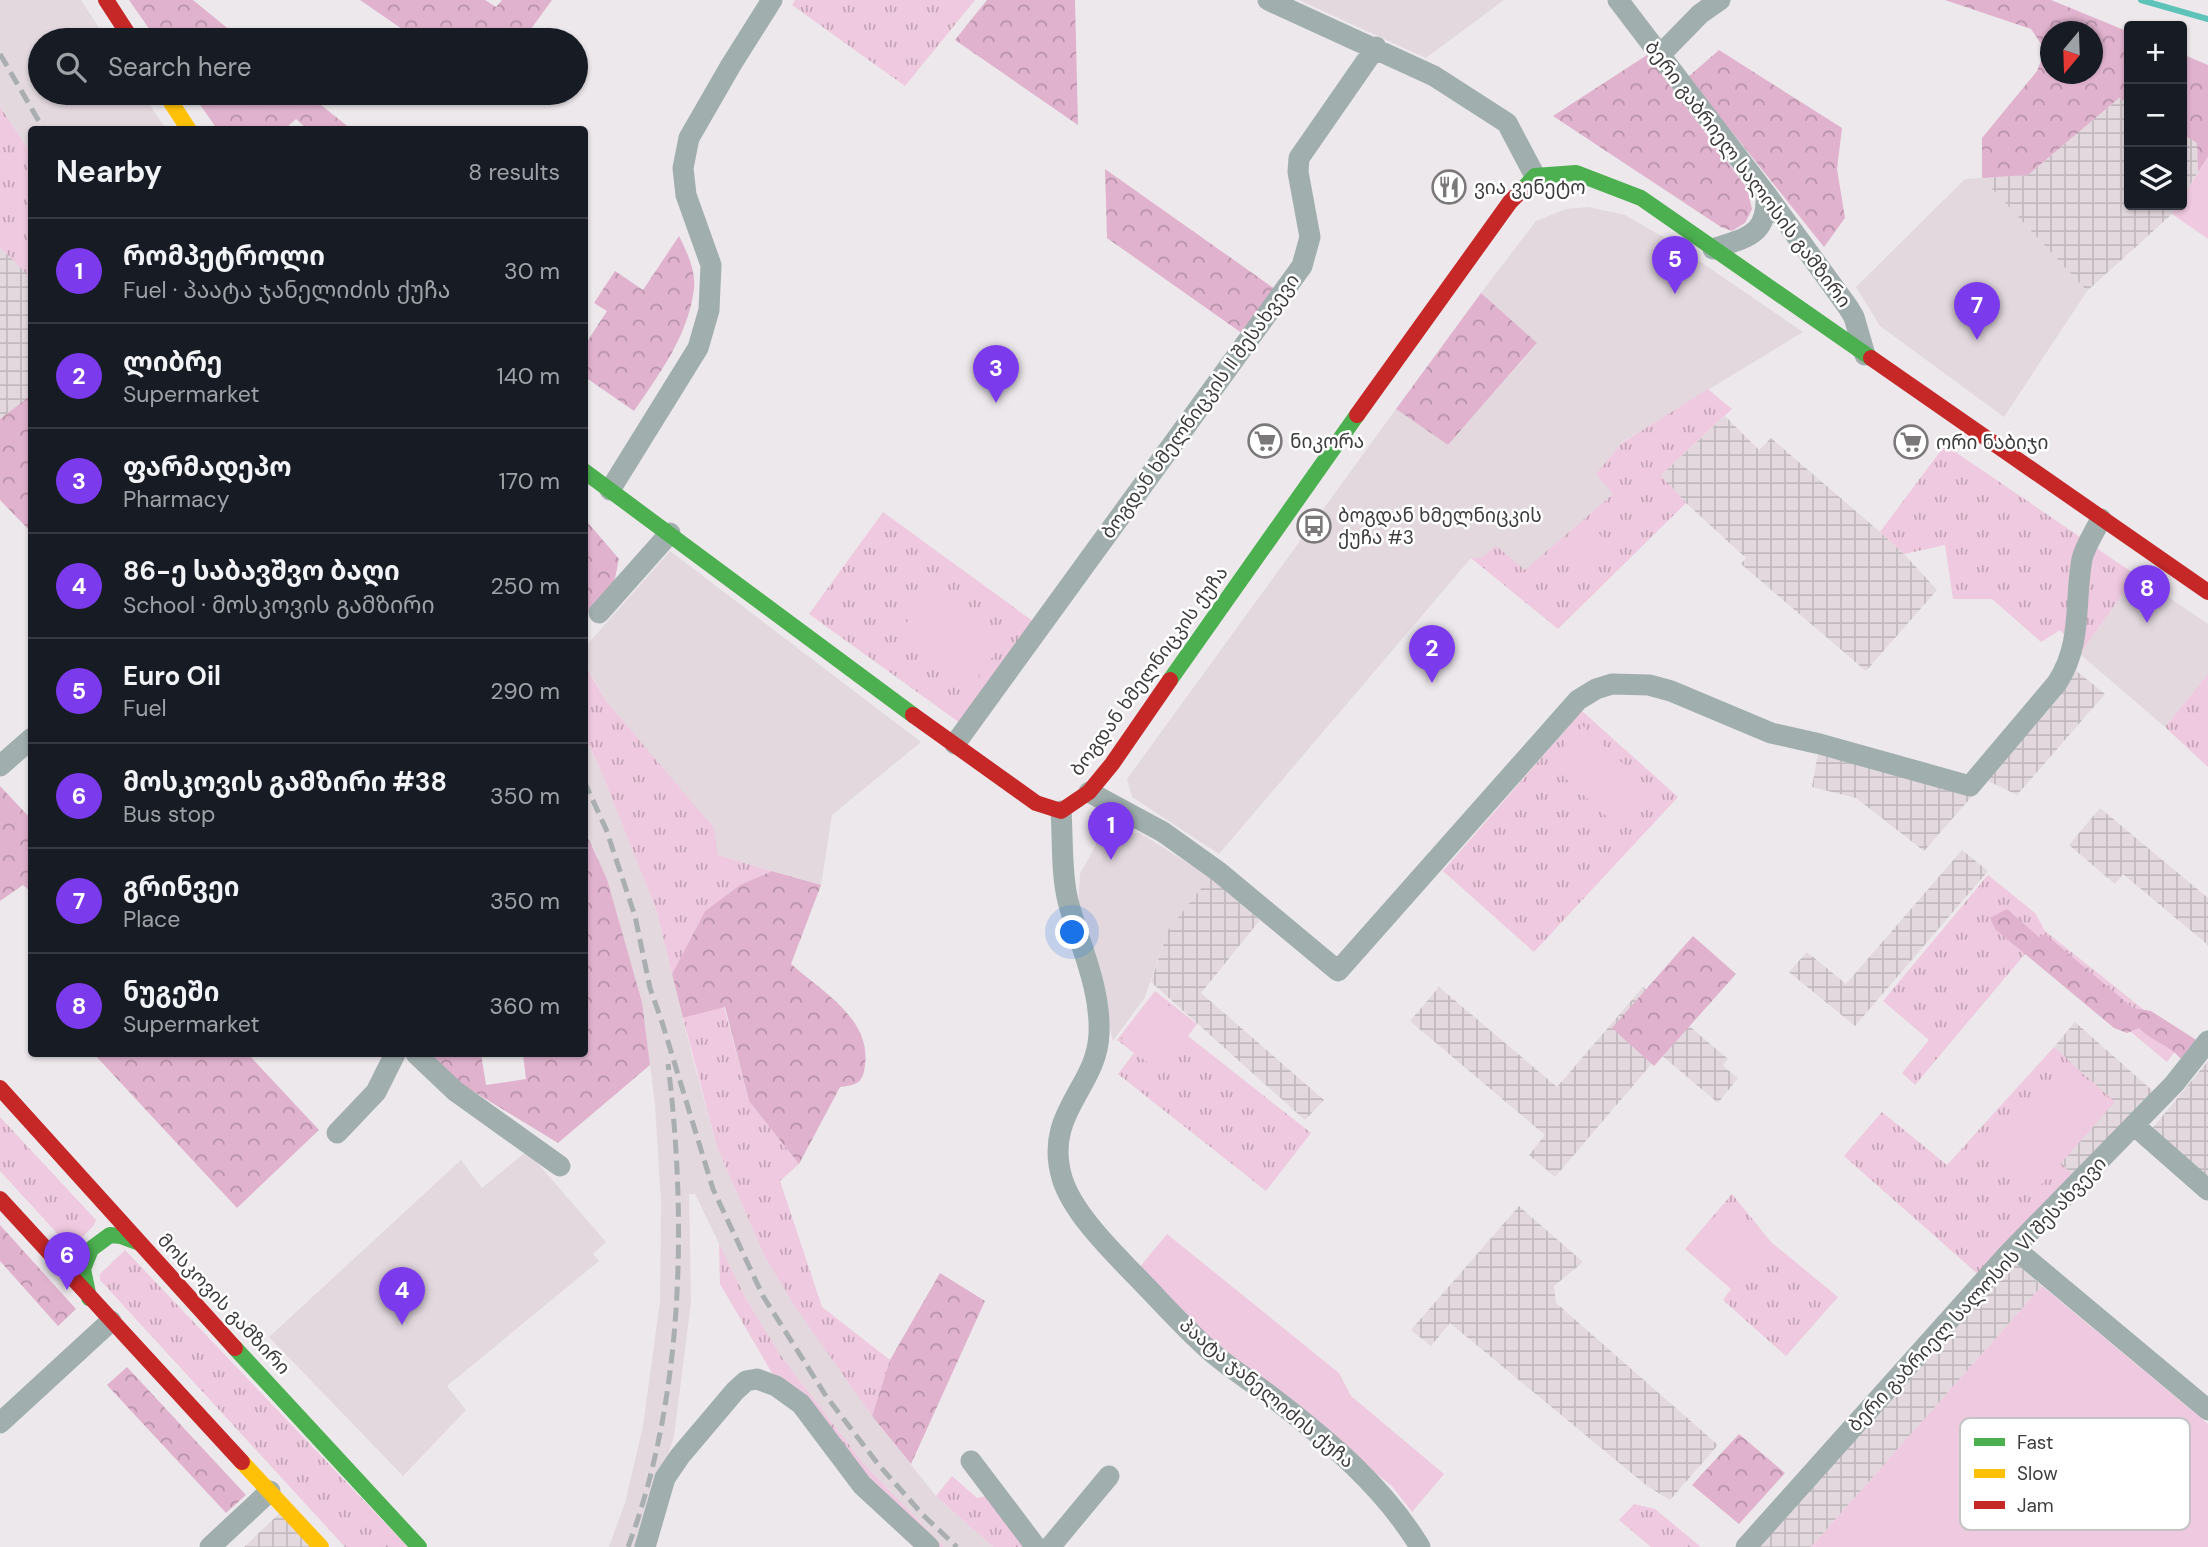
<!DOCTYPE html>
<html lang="en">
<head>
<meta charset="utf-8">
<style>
	:root { --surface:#171b24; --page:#242831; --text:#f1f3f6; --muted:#9ea1a6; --line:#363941; --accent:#7c3aed }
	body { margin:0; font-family:"DM Sans","Noto Sans Georgian",sans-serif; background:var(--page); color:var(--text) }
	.controls { position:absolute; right:21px; top:21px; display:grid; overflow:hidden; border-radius:7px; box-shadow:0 2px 5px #0004 }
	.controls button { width:63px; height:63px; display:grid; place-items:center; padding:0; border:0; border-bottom:2px solid var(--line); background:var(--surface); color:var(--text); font:35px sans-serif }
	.compass { position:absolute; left:2040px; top:21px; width:63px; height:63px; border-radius:50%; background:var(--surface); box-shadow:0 2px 5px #0004; rotate:199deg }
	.you { position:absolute; left:1073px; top:933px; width:24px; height:24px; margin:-18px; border:5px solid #fff; border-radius:50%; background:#1a73e8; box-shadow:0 0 0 10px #1a73e833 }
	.badge { display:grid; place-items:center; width:46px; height:46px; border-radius:50%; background:var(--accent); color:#fff; font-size:23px; font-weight:700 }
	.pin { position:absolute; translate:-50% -58px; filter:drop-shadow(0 2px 4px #0008) }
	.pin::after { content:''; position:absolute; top:37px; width:24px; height:21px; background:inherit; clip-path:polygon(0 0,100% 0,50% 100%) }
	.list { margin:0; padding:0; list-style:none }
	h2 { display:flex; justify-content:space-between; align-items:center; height:91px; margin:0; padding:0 28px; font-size:30px }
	h2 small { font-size:23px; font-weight:400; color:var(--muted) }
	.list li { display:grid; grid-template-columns:46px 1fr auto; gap:21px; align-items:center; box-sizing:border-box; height:105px; padding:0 28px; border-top:2px solid var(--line) }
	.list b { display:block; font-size:26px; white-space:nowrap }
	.list p { margin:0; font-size:23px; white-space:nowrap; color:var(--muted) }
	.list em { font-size:23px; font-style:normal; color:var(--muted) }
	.icon { flex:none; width:38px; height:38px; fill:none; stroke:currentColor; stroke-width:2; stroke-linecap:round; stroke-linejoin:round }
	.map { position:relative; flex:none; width:2208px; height:1547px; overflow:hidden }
	.search { position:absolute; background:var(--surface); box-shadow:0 2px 5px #0004; left:28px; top:28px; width:560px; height:77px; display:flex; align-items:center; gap:18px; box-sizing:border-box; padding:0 24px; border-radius:38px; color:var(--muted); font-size:26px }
	.panel { position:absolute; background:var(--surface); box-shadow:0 2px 5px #0004; left:28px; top:126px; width:560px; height:931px; border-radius:7px }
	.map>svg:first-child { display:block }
	.built { fill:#e2d8de }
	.industrial { fill:url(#industrial-grid) }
	.grass { fill:url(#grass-tufts) }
	.forest { fill:url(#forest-crowns); fill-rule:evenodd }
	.garden { fill:#efc9df }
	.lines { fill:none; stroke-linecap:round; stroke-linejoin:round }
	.stream { stroke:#5dc3b9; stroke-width:6 }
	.street { stroke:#a0afae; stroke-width:21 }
	.fast { stroke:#4caf50; stroke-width:16 }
	.slow { stroke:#ffc107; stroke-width:16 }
	.jam { stroke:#c62828; stroke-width:16 }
	.rail { stroke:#a9afb0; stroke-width:5; stroke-dasharray:14 7; stroke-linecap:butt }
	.labels { text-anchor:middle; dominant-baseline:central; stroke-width:5; stroke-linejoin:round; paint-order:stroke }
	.street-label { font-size:19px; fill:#3e3c3d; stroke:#fff }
	.poi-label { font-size:19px; fill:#3e3c3d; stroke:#fff; text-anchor:start }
	.key { fill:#fff; stroke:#c5c4c5; stroke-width:2 }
	.key-label { font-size:19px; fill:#3e3c3d }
</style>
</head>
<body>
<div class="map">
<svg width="2208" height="1547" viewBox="0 0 2208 1547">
	<defs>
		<pattern id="industrial-grid" width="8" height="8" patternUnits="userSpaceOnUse" patternTransform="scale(1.75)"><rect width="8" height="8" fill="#e2d8de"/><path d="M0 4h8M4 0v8" fill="none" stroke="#c3babf"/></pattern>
		<pattern id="grass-tufts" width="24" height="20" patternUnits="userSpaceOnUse" patternTransform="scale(1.75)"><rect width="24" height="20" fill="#efc9df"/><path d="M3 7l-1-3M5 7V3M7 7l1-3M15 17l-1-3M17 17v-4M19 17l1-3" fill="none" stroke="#c3a4b6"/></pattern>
		<pattern id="forest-crowns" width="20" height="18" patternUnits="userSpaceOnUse" patternTransform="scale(1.75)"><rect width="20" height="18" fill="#e0b2ce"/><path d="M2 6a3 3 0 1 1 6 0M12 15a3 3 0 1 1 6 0" fill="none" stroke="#b792a8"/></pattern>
	</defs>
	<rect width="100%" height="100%" fill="#ede8eb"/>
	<!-- built -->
	<path class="built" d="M0,0H81L107,40H40V93H142L166,129L32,130L31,153L0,107Z
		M1299,0H1504L1426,58Z
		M1982,178L2087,291L2004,417L1880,326L1856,287L1965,179Z
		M1588,207L1625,215L1670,241L1803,332L1621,443L1613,494L1525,571L1481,558H1471L1219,854L1132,797L1127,779L1396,409L1448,445L1537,344L1481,293L1536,221L1566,209Z
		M670,551L921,742L832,815L821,885L718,855L713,828L606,701L585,663V647Z
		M2136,575L2208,624V674L2165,727L2080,654Z
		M584,740L597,761L657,912L692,1056L717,1147L765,1257L872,1416L936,1496L993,1547H944L863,1463L781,1356L745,1297L695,1194H689L691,1302L674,1436L640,1547H609L625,1503L643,1426L660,1301L661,1203L655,1105L642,1002L607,879L585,829Z
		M1116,833H1140L1210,877L1168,930L1145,997L1113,1041L1078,907L1080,874L1098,841Z
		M527,1151L606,1242L593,1254L599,1261L447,1386L466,1410L403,1476L269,1337L461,1160L482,1188Z"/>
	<!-- industrial -->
	<path class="industrial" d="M2119,98L2129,104V205H2177L2172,214L2087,291L1982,178L2028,175Z
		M2182,134L2197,143L2198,172L2182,198Z
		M0,247L32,278L31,395L0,419Z
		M1725,416L1759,450L1771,438L1880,532L1904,554L1937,590L1866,671L1741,564L1746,558L1686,503L1661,475Z
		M2074,669L2105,694L2017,795L1986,780Z
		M1818,753L1974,794L1924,851L1856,798L1812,787Z
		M2100,808L2208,898V945L2123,874L2115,884L2069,845Z
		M1962,850L1988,871L1855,1026L1789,972L1807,952L1846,984Z
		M1210,877L1260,920L1201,993L1324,1100L1305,1120L1151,982L1168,930Z
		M1439,987L1557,1087L1643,987L1728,1059L1723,1066L1738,1078L1718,1103L1660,1054L1555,1177L1529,1155L1545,1135L1410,1021Z
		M2075,1022L2154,1092L2074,1176L2060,1164L2114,1102L2054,1047Z
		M2208,1061V1180L2151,1130Z
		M1519,1206L1583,1262L1554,1286L1556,1303L1718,1445L1670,1500L1647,1486L1450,1323L1431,1346L1411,1330Z
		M2014,1261L2042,1286L1811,1547H1753Z
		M282,1511L315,1547H244Z"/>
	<!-- grass -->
	<path class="grass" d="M795,0H975L905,86L792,5Z
		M0,107L31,153V278L0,247Z
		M1708,389L1732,409L1661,475L1686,503L1558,629L1471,558H1481L1496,546L1525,570L1613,494L1596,474L1622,443Z
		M1945,445L2136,575L2080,654L2060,630L2041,642L1992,599H1953L1945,545L1904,554L1880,532Z
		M883,512L1034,622L960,723L809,614Z
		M584,663L606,701L714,828L718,855L772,871L740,885L705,911L672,974L657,912L597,761L585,740Z
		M2208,674V767L2165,727Z
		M1582,711L1678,797L1534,952L1443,871Z
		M1988,875L2035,913L2045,931L2183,1041L2167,1062L2030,948L1915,1085L1902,1073L1929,1040L1883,1001Z
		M1155,991L1197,1024L1188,1036L1311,1133L1266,1191L1118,1074L1134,1053L1117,1040Z
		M724,1007L749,1101L799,1164L780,1181L822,1307L890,1360L872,1416L796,1308L765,1257L717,1147L683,1018Z
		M2054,1047L2115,1102L2061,1163L2074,1176L1980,1276L1844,1156L1882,1112L1947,1165Z
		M0,1117L96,1220L94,1225L76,1244H67L0,1171Z
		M1732,1194L1771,1242L1838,1297L1786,1356L1723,1300L1731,1289L1685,1249Z
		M719,1243L745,1297L781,1356L863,1463L944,1547H934L869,1489L791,1388L772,1373L720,1284Z
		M125,1250L408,1547H345L100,1280V1274Z
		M952,1476L977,1498L989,1495L1031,1547H993L936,1496Z
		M1634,1504L1655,1509L1701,1547H1651L1619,1520Z"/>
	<!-- forest -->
	<path class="forest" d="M129,0H193L242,40H157Z
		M360,0H485L496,7L502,0H552L523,40H418Z
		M987,0H1075L1078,125L955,40Z
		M1945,0H2051L2129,32V104L2119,98L2028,175L1982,178V138L2037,71L2045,50L2031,29ZM2050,32H2092V74H2050Z
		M1719,50L1842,128L1837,169L1845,218L1824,247L1688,77Z
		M2182,54L2208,65V157L2198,172L2197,143L2182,134Z
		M1647,55L1747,188L1752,209L1745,223L1732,231L1721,227L1553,116Z
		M192,93H306L351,129H307L296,119L285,129H217Z
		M1105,169L1275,289L1243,334L1107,238Z
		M679,236C687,252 696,271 694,289C688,336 660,373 634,411L585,377V345L607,311L594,303L615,271L643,290Z
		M1481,293L1537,343L1448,445L1396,409Z
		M31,395V532L0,500V419Z
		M584,518L619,559L613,588L585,615Z
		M0,786L32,820L31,892L23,885L0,901Z
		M585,831L607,879L642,1002L650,1065L558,1143L412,1054H481L486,1085L526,1079L523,1054H584Z
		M772,871L821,885L791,964C822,992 871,1018 865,1065C863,1084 856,1085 840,1087L799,1164L749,1101L725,1007L683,1018L672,974L705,911L740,885Z
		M2007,909L2039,937L2045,934L2133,1008L2151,1011L2201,1043L2190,1057L2180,1058C2168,1044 2151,1041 2139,1028L2127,1033L2114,1028L1995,929L1990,918Z
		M1693,936L1736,974L1654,1066L1612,1028Z
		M94,1054H248L319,1130L237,1208Z
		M0,1225L76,1309L58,1326L0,1261Z
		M940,1273L985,1301L911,1464L872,1416L890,1360Z
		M127,1367L246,1495L226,1513L107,1385Z
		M1739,1434L1785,1473L1739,1524L1692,1485Z"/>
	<!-- garden -->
	<path class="garden" d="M2208,157V239L2172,214L2177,205H2182V198Z
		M1594,526L1611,550L1583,570L1565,546Z
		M927,594L1000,647L972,685L899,633Z
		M1583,726L1654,793L1620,829L1548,762Z
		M1156,996L1193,1024L1157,1070L1120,1041Z
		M2068,1063L2113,1103L2034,1193L1989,1153Z
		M1717,1214L1767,1257L1737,1292L1687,1248Z
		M1167,1234L1339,1373L1351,1396L1444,1474L1412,1512L1392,1486L1210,1341L1138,1269Z
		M2042,1286L2208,1424V1547H1811Z"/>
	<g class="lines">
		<!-- stream -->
		<path class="stream" d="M2141,0L2208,19"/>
		<!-- street -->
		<path class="street" d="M1268,0L1434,76L1507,123L1535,176
			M1618,0L1766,194L1848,307L1854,317L1865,355
			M1660,55L1700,14L1720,0
			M1713,249C1747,237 1768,236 1766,194
			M610,490L698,348L709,310L711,265L686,195L683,168L689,138L731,65L772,0
			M599,613L670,533
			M955,744L1302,266L1310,237L1298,172L1299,158L1376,47
			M0,766L32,738
			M1089,792L1163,832L1219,872L1338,971L1578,700L1596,689L1612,684L1649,685L1671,691L1771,733L1820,744L1970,786L2057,683C2083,643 2074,603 2082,559C2085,546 2095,531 2101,519
			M1061,811C1063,839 1061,874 1068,901C1079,944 1101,987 1099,1034C1097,1088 1043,1113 1062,1178C1072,1211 1107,1246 1131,1271C1157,1297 1181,1325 1209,1350C1228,1367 1251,1381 1272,1397C1327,1439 1384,1487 1420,1547
			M416,1054L455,1091L560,1166
			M2134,1125L2208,1190
			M337,1133L376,1092L395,1054
			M2014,1248L2208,1410
			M0,1423L111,1321
			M971,1461L1036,1547
			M210,1547L270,1491
			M645,1547L665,1478L680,1456L735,1391L746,1381L757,1379L776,1386L801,1404L862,1485L929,1547
			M1050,1547L1109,1476
			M1746,1547L2009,1253L2174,1084L2208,1041"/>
		<!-- fast -->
		<path class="fast" d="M1522,190L1535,176L1576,173L1641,198L1871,358
			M584,471L913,715
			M1170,680L1357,415
			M89,1298L83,1269L91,1249L110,1235L121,1236L137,1242
			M235,1348L419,1547"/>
		<!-- slow -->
		<path class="slow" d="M165,93L189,130
			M242,1462L321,1547"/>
		<!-- jam -->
		<path class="jam" d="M106,0L132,40
			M1871,358L2208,592
			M1357,415L1510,202L1522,190
			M913,715L1036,803L1061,811L1089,792L1112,764L1170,680
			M0,1088L235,1348
			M0,1199L242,1462"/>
		<!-- rail -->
		<path class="rail" d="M0,54L44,130
			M584,781L606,829L635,916L650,988L662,1022L713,1189L763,1296L826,1396L878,1464L923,1515L957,1547
			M628,1547C684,1398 687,1220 668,1064"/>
	</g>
	<!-- icons -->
	<defs>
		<symbol id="restaurant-ring" viewBox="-11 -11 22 22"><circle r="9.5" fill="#fff" stroke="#7b787a" stroke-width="1.5"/><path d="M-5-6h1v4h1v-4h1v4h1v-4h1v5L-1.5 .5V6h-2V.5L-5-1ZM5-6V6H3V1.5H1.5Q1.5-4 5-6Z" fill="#7b787a"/></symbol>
		<symbol id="supermarket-ring" viewBox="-11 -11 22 22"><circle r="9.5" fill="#fff" stroke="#7b787a" stroke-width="1.5"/><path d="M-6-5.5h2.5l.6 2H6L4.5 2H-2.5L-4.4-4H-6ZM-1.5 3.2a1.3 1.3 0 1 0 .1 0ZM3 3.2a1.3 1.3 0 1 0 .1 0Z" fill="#7b787a"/></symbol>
		<symbol id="bus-ring" viewBox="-11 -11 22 22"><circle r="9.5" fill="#fff" stroke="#7b787a" stroke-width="1.5"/><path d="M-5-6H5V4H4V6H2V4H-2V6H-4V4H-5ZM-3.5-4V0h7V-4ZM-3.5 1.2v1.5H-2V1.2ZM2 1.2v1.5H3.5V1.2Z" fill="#7b787a"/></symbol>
	</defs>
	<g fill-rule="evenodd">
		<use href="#restaurant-ring" x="1430" y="168" width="38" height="38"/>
		<use href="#supermarket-ring" x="1246" y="422" width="38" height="38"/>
		<use href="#supermarket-ring" x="1892" y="423" width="38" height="38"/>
		<use href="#bus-ring" x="1295" y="507" width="38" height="38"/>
	</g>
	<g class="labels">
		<!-- street labels -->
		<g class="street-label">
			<text transform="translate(1748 174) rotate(53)">ბერი გაბრიელ სალოსის გამზირი</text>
			<text transform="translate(1200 406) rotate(-54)">ბოგდან ხმელნიცკის II შესახვევი</text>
			<text transform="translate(1149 671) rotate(-54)">ბოგდან ხმელნიცკის ქუჩა</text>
			<text transform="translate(1977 1294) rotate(-47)">ბერი გაბრიელ სალოსის VI შესახვევი</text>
			<text transform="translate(224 1304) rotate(47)">მოსკოვის გამზირი</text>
			<text transform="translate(1267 1393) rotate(40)">პაატა ჯანელიძის ქუჩა</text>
		</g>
		<!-- poi labels -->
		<g class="poi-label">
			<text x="1474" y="187">ვია ვენეტო</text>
			<text x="1290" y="441">ნიკორა</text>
			<text x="1936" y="442">ორი ნაბიჯი</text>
			<text x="1338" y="515">ბოგდან ხმელნიცკის<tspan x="1338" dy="22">ქუჩა #3</tspan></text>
		</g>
	</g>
	<!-- legend -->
	<rect x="1960" y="1418" width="230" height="112" rx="10" class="key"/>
	<rect x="1974" y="1438" width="31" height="8" fill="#4caf50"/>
	<rect x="1974" y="1469" width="31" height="9" fill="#ffc107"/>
	<rect x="1974" y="1501" width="31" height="8" fill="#c62828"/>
	<g class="key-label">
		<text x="2017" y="1449">Fast</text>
		<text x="2017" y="1480">Slow</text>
		<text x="2017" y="1512">Jam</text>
	</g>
</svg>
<div class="controls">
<button>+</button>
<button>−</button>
<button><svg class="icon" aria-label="layers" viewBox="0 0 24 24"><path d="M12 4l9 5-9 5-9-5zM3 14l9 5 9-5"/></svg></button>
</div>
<svg class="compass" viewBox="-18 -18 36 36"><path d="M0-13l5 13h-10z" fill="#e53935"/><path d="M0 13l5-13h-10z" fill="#9ea1a6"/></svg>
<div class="you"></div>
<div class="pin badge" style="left:1111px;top:860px">1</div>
<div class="pin badge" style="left:1432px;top:683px">2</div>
<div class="pin badge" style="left:996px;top:403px">3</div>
<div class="pin badge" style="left:402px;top:1325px">4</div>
<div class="pin badge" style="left:1675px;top:294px">5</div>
<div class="pin badge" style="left:67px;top:1290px">6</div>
<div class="pin badge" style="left:1977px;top:340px">7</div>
<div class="pin badge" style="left:2147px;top:623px">8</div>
<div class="search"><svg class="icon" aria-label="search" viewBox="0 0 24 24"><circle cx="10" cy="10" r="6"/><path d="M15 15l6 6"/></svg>Search here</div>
<section class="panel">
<h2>Nearby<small>8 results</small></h2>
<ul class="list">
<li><span class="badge">1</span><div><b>რომპეტროლი</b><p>Fuel · პაატა ჯანელიძის ქუჩა</p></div><em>30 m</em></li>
<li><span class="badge">2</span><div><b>ლიბრე</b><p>Supermarket</p></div><em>140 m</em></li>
<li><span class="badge">3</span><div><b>ფარმადეპო</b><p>Pharmacy</p></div><em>170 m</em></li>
<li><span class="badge">4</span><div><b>86-ე საბავშვო ბაღი</b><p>School · მოსკოვის გამზირი</p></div><em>250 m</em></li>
<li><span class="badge">5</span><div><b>Euro Oil</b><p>Fuel</p></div><em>290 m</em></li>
<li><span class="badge">6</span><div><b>მოსკოვის გამზირი #38</b><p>Bus stop</p></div><em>350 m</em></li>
<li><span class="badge">7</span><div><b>გრინვეი</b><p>Place</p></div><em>350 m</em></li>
<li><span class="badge">8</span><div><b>ნუგეში</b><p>Supermarket</p></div><em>360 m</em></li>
</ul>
</section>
</div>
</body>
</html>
